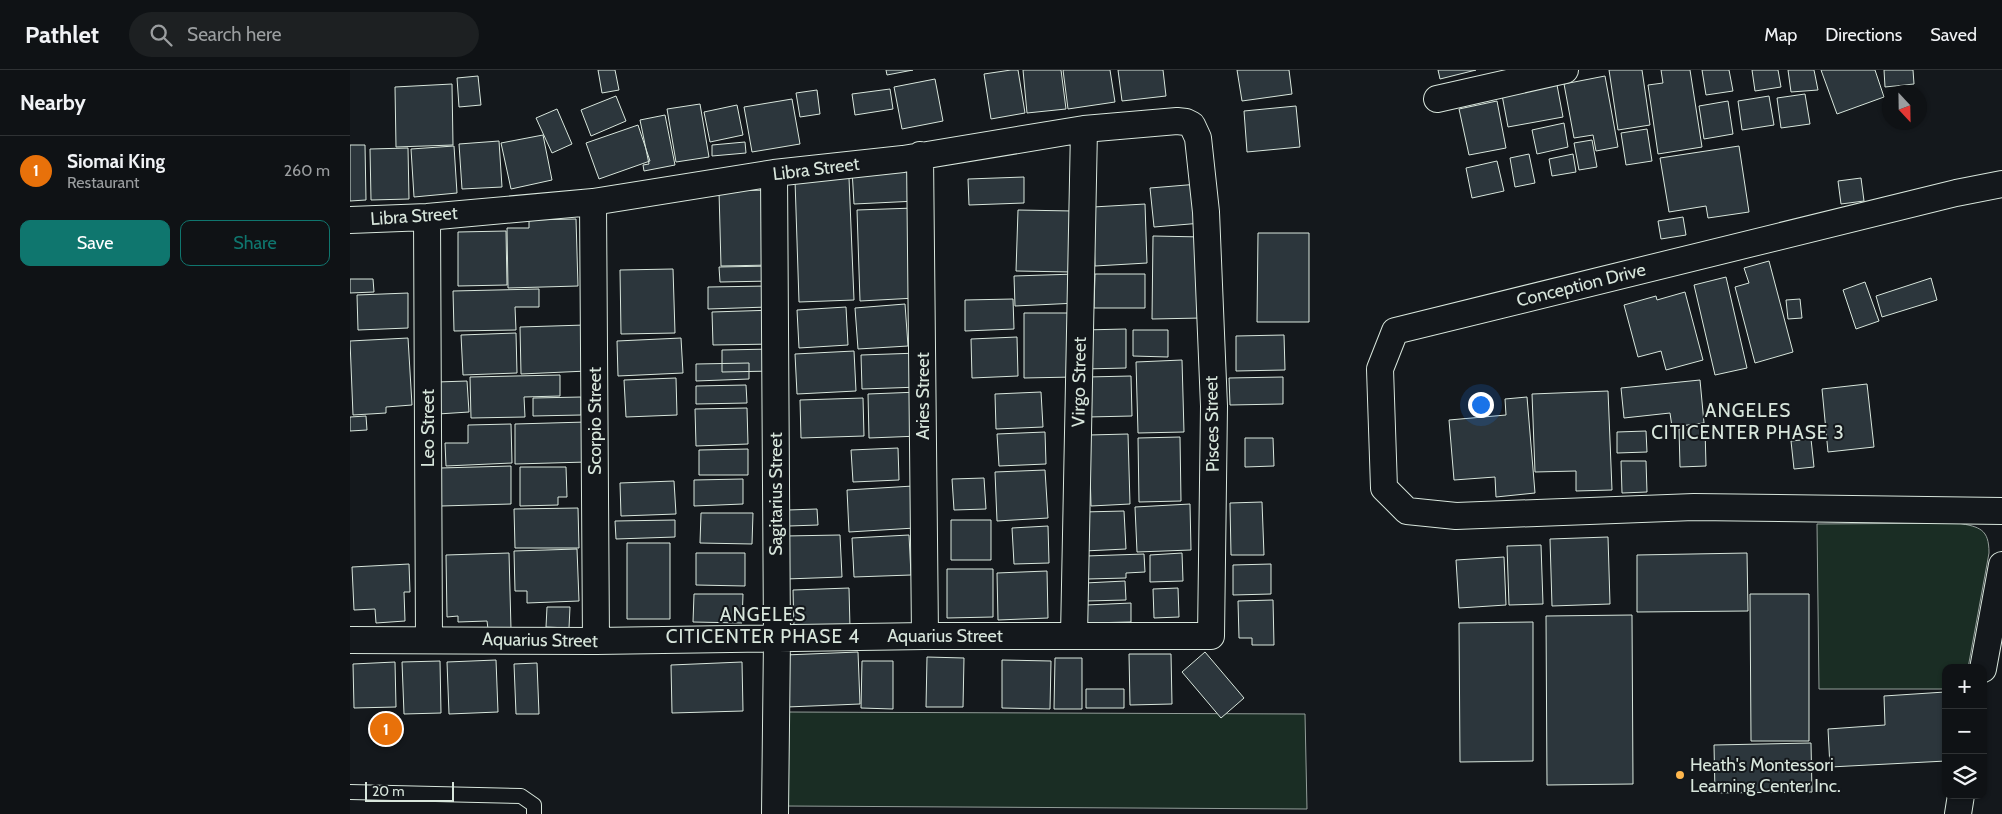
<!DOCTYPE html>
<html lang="en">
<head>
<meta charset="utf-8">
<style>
	:root { --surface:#0f1215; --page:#1d2022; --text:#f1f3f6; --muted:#9b9ea0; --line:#2f3234; --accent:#0f766e }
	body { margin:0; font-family:Cabin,sans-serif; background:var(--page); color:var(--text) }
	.controls { position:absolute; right:15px; bottom:15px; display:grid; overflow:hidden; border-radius:10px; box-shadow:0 1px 4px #0004 }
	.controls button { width:45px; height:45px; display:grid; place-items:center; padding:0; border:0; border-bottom:1px solid var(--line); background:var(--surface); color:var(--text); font:25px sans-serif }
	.compass { position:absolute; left:1532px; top:15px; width:45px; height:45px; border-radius:50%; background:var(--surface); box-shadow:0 1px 4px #0004; rotate:158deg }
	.scale { position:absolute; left:15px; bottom:12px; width:89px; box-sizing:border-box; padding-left:5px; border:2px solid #d8e6dc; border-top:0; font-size:14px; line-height:18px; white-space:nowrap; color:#d8e6dc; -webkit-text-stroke:4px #14181c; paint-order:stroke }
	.you { position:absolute; left:1130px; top:334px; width:18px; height:18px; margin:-12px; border:4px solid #fff; border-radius:50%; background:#1a73e8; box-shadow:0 0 0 8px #1a73e833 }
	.badge { display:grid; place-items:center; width:32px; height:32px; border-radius:50%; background:var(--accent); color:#fff; font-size:16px; font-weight:700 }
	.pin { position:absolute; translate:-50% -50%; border:2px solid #fff; box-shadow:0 1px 5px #0006 }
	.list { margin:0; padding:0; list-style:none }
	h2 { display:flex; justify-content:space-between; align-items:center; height:65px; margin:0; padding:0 20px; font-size:21px }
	h2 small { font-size:16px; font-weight:400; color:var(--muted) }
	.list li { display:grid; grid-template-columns:32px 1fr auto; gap:15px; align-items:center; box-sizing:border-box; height:70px; padding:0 20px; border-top:1px solid var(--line) }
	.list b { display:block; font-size:19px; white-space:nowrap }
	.list p { margin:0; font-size:16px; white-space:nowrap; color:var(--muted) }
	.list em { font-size:16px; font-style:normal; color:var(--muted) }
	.actions { display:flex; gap:10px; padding:15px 20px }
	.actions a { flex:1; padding:11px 0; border:1px solid var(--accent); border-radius:10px; text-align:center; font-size:18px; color:var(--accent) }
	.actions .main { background:var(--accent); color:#fff }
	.icon { flex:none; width:28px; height:28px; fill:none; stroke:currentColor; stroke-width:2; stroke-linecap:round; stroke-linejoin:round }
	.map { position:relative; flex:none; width:1652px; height:744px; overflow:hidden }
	header { display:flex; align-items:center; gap:30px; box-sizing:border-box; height:70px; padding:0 25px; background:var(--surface); border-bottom:1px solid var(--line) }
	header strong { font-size:24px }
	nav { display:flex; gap:28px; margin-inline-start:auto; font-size:18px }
	.search { width:350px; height:45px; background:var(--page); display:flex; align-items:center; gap:12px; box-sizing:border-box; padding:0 18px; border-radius:28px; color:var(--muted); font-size:19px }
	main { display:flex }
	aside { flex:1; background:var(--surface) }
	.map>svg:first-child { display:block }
	.green { fill:#1a2d24; stroke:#939e99 }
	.building { fill:#2c363c; stroke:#d8e6dc }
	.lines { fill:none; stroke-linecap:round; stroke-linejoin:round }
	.service-casing { stroke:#d8e6dc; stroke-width:16 }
	.minor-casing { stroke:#d8e6dc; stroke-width:28 }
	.service { stroke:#14181c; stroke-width:14 }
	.minor { stroke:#14181c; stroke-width:26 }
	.poi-dot { fill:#ffb74d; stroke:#14181c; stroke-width:2 }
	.labels { text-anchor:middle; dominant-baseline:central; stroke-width:4; stroke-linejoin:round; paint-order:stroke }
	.street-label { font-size:18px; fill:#d8e6dc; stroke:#14181c }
	.poi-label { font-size:18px; fill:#d8e6dc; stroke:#14181c; text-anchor:start }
	.neighbourhood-label { font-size:19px; letter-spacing:1px; fill:#d8e6dc; stroke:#14181c }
</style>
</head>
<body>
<header>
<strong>Pathlet</strong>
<div class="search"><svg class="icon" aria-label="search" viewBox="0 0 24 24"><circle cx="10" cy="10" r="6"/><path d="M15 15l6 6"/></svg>Search here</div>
<nav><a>Map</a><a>Directions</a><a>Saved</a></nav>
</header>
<main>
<aside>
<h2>Nearby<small></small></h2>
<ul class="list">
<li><span class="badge" style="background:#e8710a">1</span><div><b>Siomai King</b><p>Restaurant</p></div><em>260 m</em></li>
</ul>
<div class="actions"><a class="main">Save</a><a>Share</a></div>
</aside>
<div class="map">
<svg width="1652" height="744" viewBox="0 0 1652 744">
	<rect width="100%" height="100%" fill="#14181c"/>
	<!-- green -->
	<path class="green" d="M1608,453C1630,457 1639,459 1639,483L1618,598H1596V619H1469L1467,454Z
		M435,642L955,644L957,739L436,736Z"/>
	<!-- building -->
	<path class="building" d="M248,0H265L269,20L252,23Z
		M536,0H563L537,5Z
		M661,0H668L675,43L641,49L634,4Z
		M673,0H711L716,39L677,43Z
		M713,0H760L765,32L718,39Z
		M768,0H813L816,26L772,31Z
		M887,0H939L942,24L892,31Z
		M1088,0H1126L1090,9Z
		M1259,0H1292L1300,55L1268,60Z
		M1311,0H1340L1352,77L1308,84L1298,15L1313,13Z
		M1352,0H1379L1383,21L1356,25Z
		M1402,0H1428L1431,17L1405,21Z
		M1438,0H1464L1468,20L1441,22Z
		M1471,0H1525L1534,27L1487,44Z
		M1534,0H1563L1564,14L1535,17Z
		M128,6L131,35L109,37L107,8Z
		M1255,6L1268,77L1246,81L1243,65L1224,68L1214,14Z
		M585,9L593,51L552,59L544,17Z
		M102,14L103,75L46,77L45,17Z
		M1207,15L1213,47L1158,57L1152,25Z
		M540,19L543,39L505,45L502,24Z
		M467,20L470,44L450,47L446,23Z
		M1455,24L1460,54L1431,58L1427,28Z
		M266,26L276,51L241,66L231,40Z
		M1419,26L1424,55L1392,60L1388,31Z
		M442,29L450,74L402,82L394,37Z
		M1147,31L1156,78L1119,85L1109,39Z
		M1378,31L1383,64L1354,69L1349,36Z
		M350,34L359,87L326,92L317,39Z
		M387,35L393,65L360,72L354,42Z
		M946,36L950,77L897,82L894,41Z
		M207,39L222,74L202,83L186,48Z
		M315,45L325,95L294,101L293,95L299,94L290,50Z
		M1214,53L1218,77L1187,84L1182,60Z
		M288,55L300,91L249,109L236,73Z
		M1297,59L1302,91L1276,95L1271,63Z
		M193,65L202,110L161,119L151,73Z
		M1242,70L1247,97L1229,100L1224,73Z
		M149,71L152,117L112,119L109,74Z
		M395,72L396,83L362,86V75Z
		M0,75H15L16,130L0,131Z
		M104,76L107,123L64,127L61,79Z
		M1389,76L1399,142L1358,148L1356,136L1319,142L1310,88Z
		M58,78L59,129L21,130L20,79Z
		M1179,84L1185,113L1165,117L1160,88Z
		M1223,84L1226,102L1202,106L1199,89Z
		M1147,91L1154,121L1122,128L1116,98Z
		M565,96L567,131L504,134L502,100Z
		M674,107V133L619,135L618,109Z
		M499,108L504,230L449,232L445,110Z
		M1511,108L1514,131L1491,134L1488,111Z
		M849,114L852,153L804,157L800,118Z
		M421,120L422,195L371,196L369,121Z
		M795,134L797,193L745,196L743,137Z
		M564,138L566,228L510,231L507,140Z
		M668,140L723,141L722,202L666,201Z
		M1333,147L1336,165L1311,169L1308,151Z
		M226,149L228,216L158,218L157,158H179V150Z
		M156,161L157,215L108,216V162Z
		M908,163H959V252H907Z
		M803,166L853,167L852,248L802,249Z
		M1419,191L1443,282L1405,293L1385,217L1399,213L1394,198Z
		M422,196L423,211L370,212L369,197Z
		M323,199L325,263L271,264L270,200Z
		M726,204L727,233L665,236L664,206Z
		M745,204H795V238H744Z
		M1376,207L1397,298L1365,305L1344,215Z
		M1581,208L1587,230L1532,247L1526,226Z
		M0,209H23L24,222L0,223Z
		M1515,212L1529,251L1506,259L1493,220Z
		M418,216V237L358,239V217Z
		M189,219V237H165L166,260L104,261L103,221Z
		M1335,222L1353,290L1316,300L1311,281L1288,287L1274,235L1306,226L1307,230Z
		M58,223V258L8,260L7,225Z
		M663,229L664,259L615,261V230Z
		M1450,229L1452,248L1438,249L1436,230Z
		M555,234L558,276L508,279L505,238Z
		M496,237L498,275L449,278L447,240Z
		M425,240V274L363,275L362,242Z
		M674,243H725L724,307L674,308Z
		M235,255L237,301L171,304L170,257Z
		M776,259V298L734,299L733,260Z
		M783,260H818V287L783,286Z
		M166,263L167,303L113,305L111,265Z
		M934,265L935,300L886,301V266Z
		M667,267L668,306L622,308L621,269Z
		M58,268L62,335L36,337V343L3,345L0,271Z
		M331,268L333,303L268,306L267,271Z
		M423,279L424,301L372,302V280Z
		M504,281L506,321L447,324L445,284Z
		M569,283L570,317L512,319L511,285Z
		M832,290L834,362L788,363L786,292Z
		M399,293V309L346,311V294Z
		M210,305V326L174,327L175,347L121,348L120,307Z
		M781,306L782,346L738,347L737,307Z
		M933,307V334L880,335L879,308Z
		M326,308L327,345L276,347L274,310Z
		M1350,310L1354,353L1322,357L1320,343L1274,348L1271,318Z
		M117,311L119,342L88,344L87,312Z
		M1517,314L1524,377L1478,382L1472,319Z
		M396,315L397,333L346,334V316Z
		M1258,321L1262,420L1226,421V401L1185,402L1182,324Z
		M569,322L570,366L519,368L518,324Z
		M691,322L693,357L646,359L645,324Z
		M231,327V345L183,346V328Z
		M1177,327L1185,423L1146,427L1145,407L1104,410L1099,350L1156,345L1155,329Z
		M513,328L514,366L451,368L450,330Z
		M397,338L398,374L346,376L345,339Z
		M16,346L17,360L0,361V347Z
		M236,352L237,392L165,394V354Z
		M161,354L162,393L96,396L95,373H118V355Z
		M1355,358L1356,396L1330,397L1329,359Z
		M1296,361L1297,382L1267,383V362Z
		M695,362L696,394L649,396L647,364Z
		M778,364L780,434L741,436L739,365Z
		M830,367L831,431L789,432L788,368Z
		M895,368H923L924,396L895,397Z
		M1461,369L1464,397L1444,399L1441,371Z
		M548,378L549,410L503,412L501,380Z
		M398,379V405H349V380Z
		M1271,391H1296L1297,422L1272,423Z
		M161,396V434L91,436L90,398Z
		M170,397H216L217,427H208V435L170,436Z
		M695,400L698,448L647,451L645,402Z
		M634,408L636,439L604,440L602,409Z
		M393,409V434L344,436V410Z
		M324,411L326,444L271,446L270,413Z
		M563,416L565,458L499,462L497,420Z
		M912,432L914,485H881L880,433Z
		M840,434L841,480L787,482L785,437Z
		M228,438L229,478H165L164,439Z
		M467,439L468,455L439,456L438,440Z
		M774,441L776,479L734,481L733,442Z
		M351,443H403L402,474L350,473Z
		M325,450V467L266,469L265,451Z
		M601,450H641V490H601Z
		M698,456L699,493L664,494L662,458Z
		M490,465L492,507L436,509L435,466Z
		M559,465L561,505L504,507L502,468Z
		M1258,467L1260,534L1202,536L1200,469Z
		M277,473H320V549H277Z
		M1191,475L1193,534L1159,535L1157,476Z
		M227,479L229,531L177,533V521H165L164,481Z
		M159,483L161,559H138L137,551L108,552V546L97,547L96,485Z
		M346,483H395V516L346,515Z
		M832,483L833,511L800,512V485Z
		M1397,483L1398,541L1287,542V485Z
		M794,484L795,502L776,503V508L737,509L736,486Z
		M1154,487L1156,535L1109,538L1106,490Z
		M59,494L60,522H54L55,551L26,553L25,539L4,540L2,497Z
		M921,494V524L883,525V495Z
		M597,499H643V547L597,548Z
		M697,501L698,548L648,550L647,503Z
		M775,511L776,530L736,531L735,513Z
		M499,518L500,558L444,559L443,520Z
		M828,518L829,547L804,548L803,519Z
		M344,524H393L392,553L343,552Z
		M1400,524H1459V671H1401Z
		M923,530L924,575H902V568H889L888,531Z
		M781,533V552L737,553L736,535Z
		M197,537H220L219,558L196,557Z
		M1282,545L1283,714L1197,715L1196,546Z
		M1183,552V691L1110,692L1109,553Z
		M508,582L510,634L437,637L435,585Z
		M855,582L894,628L871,648L832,602Z
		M779,584H821L822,634L780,635Z
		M577,587L614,588L613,637H576Z
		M705,588H732V639H704Z
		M146,590L148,642L99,644L97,592Z
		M652,590L701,591L700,639L652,638Z
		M90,591L91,643L54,644L52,592Z
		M512,591H543V639L511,638Z
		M45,592L46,637L4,638L3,594Z
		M392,592L393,641L322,643L321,595Z
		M187,593L189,644H166L164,594Z
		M736,619H774V638H736Z
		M1595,622L1596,691L1480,697L1478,659L1535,655L1534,626Z
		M1461,673L1462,722L1365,723L1364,675Z"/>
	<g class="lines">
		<defs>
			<path id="service" d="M0,722L171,726L184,735V744"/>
			<path id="minor" d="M1087,29L1215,0
				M570,85L575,566
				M424,103L427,568L425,744
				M1652,114L1606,123L1045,261L1030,299L1034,418L1057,441L1106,446L1344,437L1652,441
				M243,132L246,571
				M77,147L79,569
				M0,150L77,147L243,132L424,103L553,89L734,59L827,51L836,52L842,55L848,68L856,142L864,336L861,566H575L246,571L0,570
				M724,566L734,59
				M1633,599L1652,495
				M1608,744L1611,725"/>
		</defs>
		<!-- service casing -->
		<use href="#service" class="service-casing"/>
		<!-- minor casing -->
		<use href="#minor" class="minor-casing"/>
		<!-- service -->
		<use href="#service" class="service"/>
		<!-- minor -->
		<use href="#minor" class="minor"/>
	</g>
	<!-- markers -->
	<circle class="poi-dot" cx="1330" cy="705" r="5"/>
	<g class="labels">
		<!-- street labels -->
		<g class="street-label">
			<text transform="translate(466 99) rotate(-7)">Libra Street</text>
			<text transform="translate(64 146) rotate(-4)">Libra Street</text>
			<text transform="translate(1231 215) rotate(-14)">Conception Drive</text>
			<text transform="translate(729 312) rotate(-89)">Virgo Street</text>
			<text transform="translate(573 326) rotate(-90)">Aries Street</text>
			<text transform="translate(245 351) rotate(-90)">Scorpio Street</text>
			<text transform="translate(862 354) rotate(-91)">Pisces Street</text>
			<text transform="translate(78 358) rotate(-90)">Leo Street</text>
			<text transform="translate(426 424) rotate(-90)">Sagitarius Street</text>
			<text x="595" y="566">Aquarius Street</text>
			<text transform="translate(190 570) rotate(1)">Aquarius Street</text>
		</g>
		<!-- poi labels -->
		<g class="poi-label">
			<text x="1340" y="695">Heath's Montessori<tspan x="1340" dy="21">Learning Center Inc.</tspan></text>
		</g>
		<!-- neighbourhood labels -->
		<g class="neighbourhood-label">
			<text x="1398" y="340">ANGELES<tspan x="1398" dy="22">CITICENTER PHASE 3</tspan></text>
			<text x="413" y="544">ANGELES<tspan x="413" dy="22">CITICENTER PHASE 4</tspan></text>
		</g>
	</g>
</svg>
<div class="controls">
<button>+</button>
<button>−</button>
<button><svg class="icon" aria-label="layers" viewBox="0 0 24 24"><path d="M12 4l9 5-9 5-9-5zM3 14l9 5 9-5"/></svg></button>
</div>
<svg class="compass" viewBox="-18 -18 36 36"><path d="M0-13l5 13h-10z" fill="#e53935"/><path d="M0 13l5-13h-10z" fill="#9b9ea0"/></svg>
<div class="scale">20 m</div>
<div class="you"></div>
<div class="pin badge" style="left:36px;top:659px;background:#e8710a">1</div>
</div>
</main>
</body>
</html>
